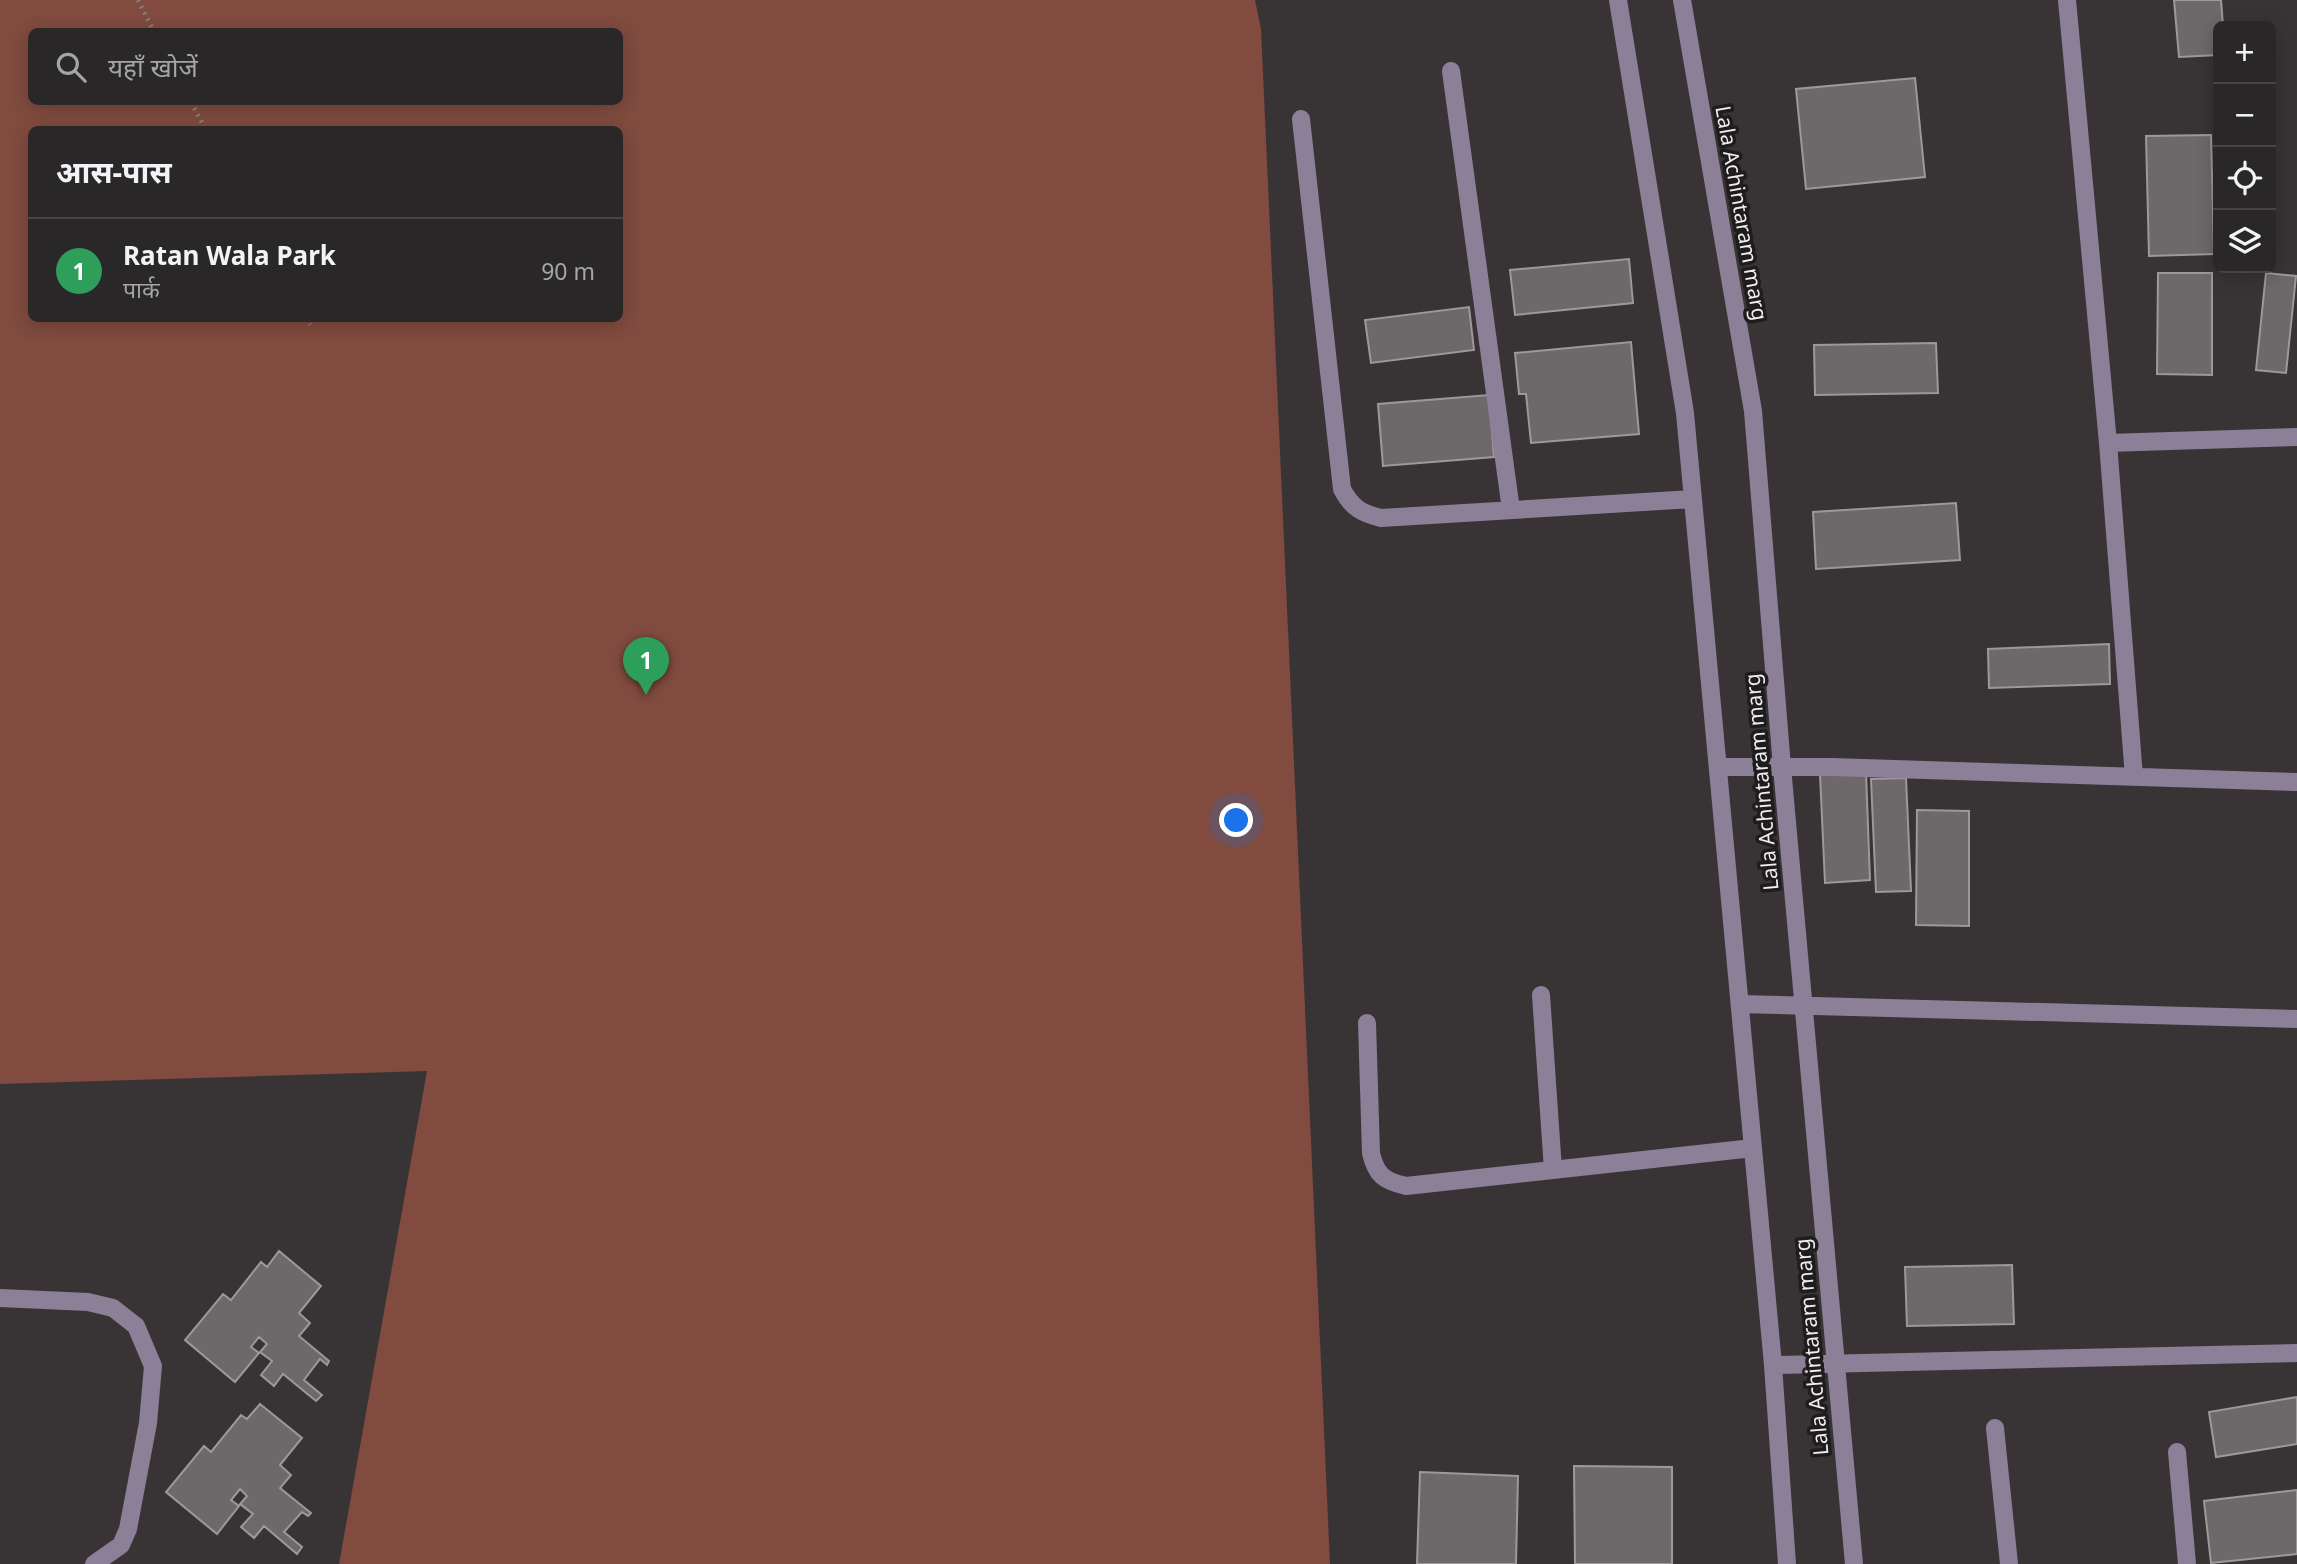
<!DOCTYPE html>
<html lang="hi">
<head>
<meta charset="utf-8">
<style>
	:root { --surface:#2a2728; --page:#322f30; --text:#f1f3f6; --muted:#a5a5a8; --line:#464445; --accent:#d93025 }
	body { margin:0; font-family:"Noto Sans","Noto Sans Devanagari",sans-serif; background:var(--page); color:var(--text) }
	.controls { position:absolute; right:21px; top:21px; display:grid; overflow:hidden; border-radius:10px; box-shadow:0 4px 18px #0003 }
	.controls button { width:63px; height:63px; display:grid; place-items:center; padding:0; border:0; border-bottom:2px solid var(--line); background:var(--surface); color:var(--text); font:35px sans-serif }
	.you { position:absolute; left:1237px; top:821px; width:24px; height:24px; margin:-18px; border:5px solid #fff; border-radius:50%; background:#1a73e8; box-shadow:0 0 0 10px #1a73e833 }
	.badge { display:grid; place-items:center; width:46px; height:46px; border-radius:50%; background:var(--accent); color:#fff; font-size:23px; font-weight:700 }
	.pin { position:absolute; translate:-50% -58px; filter:drop-shadow(0 2px 4px #0008) }
	.pin::after { content:''; position:absolute; top:37px; width:24px; height:21px; background:inherit; clip-path:polygon(0 0,100% 0,50% 100%) }
	.list { margin:0; padding:0; list-style:none }
	h2 { display:flex; justify-content:space-between; align-items:center; height:91px; margin:0; padding:0 28px; font-size:30px }
	h2 small { font-size:23px; font-weight:400; color:var(--muted) }
	.list li { display:grid; grid-template-columns:46px 1fr auto; gap:21px; align-items:center; box-sizing:border-box; height:105px; padding:0 28px; border-top:2px solid var(--line) }
	.list b { display:block; font-size:26px; white-space:nowrap }
	.list p { margin:0; font-size:23px; white-space:nowrap; color:var(--muted) }
	.list em { font-size:23px; font-style:normal; color:var(--muted) }
	.icon { flex:none; width:38px; height:38px; fill:none; stroke:currentColor; stroke-width:2; stroke-linecap:round; stroke-linejoin:round }
	.map { position:relative; flex:none; width:2297px; height:1564px; overflow:hidden }
	.search { position:absolute; background:var(--surface); box-shadow:0 4px 18px #0003; left:28px; top:28px; width:595px; height:77px; display:flex; align-items:center; gap:18px; box-sizing:border-box; padding:0 24px; border-radius:10px; color:var(--muted); font-size:26px }
	.panel { position:absolute; background:var(--surface); box-shadow:0 4px 18px #0003; left:28px; top:126px; width:595px; height:196px; border-radius:10px }
	.map>svg:first-child { display:block }
	.green { fill:#814b3f; fill-rule:evenodd }
	.building { fill:#6d6869; stroke:#9e9899; stroke-width:2 }
	.lines { fill:none; stroke-linecap:round; stroke-linejoin:round }
	.path { stroke:#858183; stroke-width:4.5; stroke-dasharray:2 5; stroke-linecap:butt }
	.minor { stroke:#8c8098; stroke-width:18 }
	.labels { text-anchor:middle; dominant-baseline:central; stroke-width:7; stroke-linejoin:round; paint-order:stroke }
	.street-label { font-size:21px; fill:#f0edef; stroke:#1e1c1d }
</style>
</head>
<body>
<div class="map">
<svg width="2297" height="1564" viewBox="0 0 2297 1564">
	<rect width="100%" height="100%" fill="#383436"/>
	<!-- green -->
	<path class="green" d="M0,0H1255L1261,29L1330,1564H339L427,1071L0,1084ZM32,32H620V102H32ZM32,130H620V318H32Z"/>
	<!-- building -->
	<path class="building" d="M2174,0H2221L2223,26H2218V55L2179,57Z
		M1915,78L1925,177L1806,189L1796,89Z
		M2211,135L2214,254L2149,256L2146,136Z
		M1629,259L1633,303L1515,315L1510,270Z
		M2158,273H2212V375L2157,374Z
		M2266,273L2296,276L2286,373L2256,370Z
		M1469,307L1474,350L1371,363L1365,320Z
		M1631,342L1639,434L1531,443L1526,394H1519L1515,353Z
		M1936,343L1938,393L1815,395L1814,345Z
		M1489,395L1494,457L1383,466L1378,404Z
		M1956,503L1960,560L1816,569L1813,512Z
		M2109,644L2110,684L1989,688L1988,649Z
		M1866,773L1870,880L1825,883L1820,775Z
		M1906,778L1911,891L1876,892L1871,779Z
		M1917,810L1969,811V926L1916,925Z
		M279,1251L321,1286L299,1313L310,1323L299,1336L329,1361L327,1365L320,1359L304,1380L322,1395L316,1401L283,1374L274,1386L261,1375L272,1361L260,1352L267,1344L259,1337L251,1347L259,1353L235,1382L185,1340L223,1294L231,1300L261,1262L267,1267Z
		M2012,1265L2014,1324L1907,1326L1905,1267Z
		M2297,1397V1444L2216,1457L2209,1412Z
		M260,1404L302,1438L280,1465L291,1475L280,1488L311,1513L308,1516L302,1512L284,1532L302,1547L297,1554L264,1526L254,1538L241,1527L253,1514L240,1504L247,1496L240,1489L231,1500L239,1506L217,1534L166,1492L204,1446L211,1452L241,1415L247,1419Z
		M1574,1466L1672,1467V1564H1575Z
		M1420,1472L1518,1476L1516,1564H1417Z
		M2297,1490V1554L2211,1563L2204,1501Z"/>
	<g class="lines">
		<!-- path -->
		<path class="path" d="M138,0L154,32
			M191,102L206,130
			M306,318L310,325"/>
		<!-- minor -->
		<path class="minor" d="M1618,0L1685,413L1773,1365L1787,1564
			M1682,0L1753,411L1782,767L1854,1564
			M2067,0L2108,443
			M1451,71L1511,510
			M1301,119L1342,489C1352,508 1361,513 1381,518L1693,499
			M1718,767H1832L2297,782
			M2134,777L2108,443L2297,437
			M1541,995L1553,1170
			M1740,1004L2297,1019
			M1367,1023L1371,1153C1376,1175 1384,1181 1406,1186L1753,1148
			M0,1298L88,1302L113,1308L136,1326L153,1366L148,1423L128,1529L121,1545L94,1564
			M1773,1365L2297,1353
			M1995,1428L2009,1564
			M2177,1452L2187,1564"/>
	</g>
	<g class="labels">
		<!-- street labels -->
		<g class="street-label">
			<text transform="translate(1742 213) rotate(80)">Lala Achintaram marg</text>
			<text transform="translate(1761 782) rotate(-95)">Lala Achintaram marg</text>
			<text transform="translate(1811 1347) rotate(-95)">Lala Achintaram marg</text>
		</g>
	</g>
</svg>
<div class="controls">
<button>+</button>
<button>−</button>
<button><svg class="icon" aria-label="locate" viewBox="0 0 24 24"><circle cx="12" cy="12" r="6"/><path d="M12 2v4M12 18v4M2 12h4M18 12h4"/></svg></button>
<button><svg class="icon" aria-label="layers" viewBox="0 0 24 24"><path d="M12 4l9 5-9 5-9-5zM3 14l9 5 9-5"/></svg></button>
</div>
<div class="you"></div>
<div class="pin badge" style="left:646px;top:695px;background:#2e9e5b">1</div>
<div class="search"><svg class="icon" aria-label="search" viewBox="0 0 24 24"><circle cx="10" cy="10" r="6"/><path d="M15 15l6 6"/></svg>यहाँ खोजें</div>
<section class="panel">
<h2>आस-पास<small></small></h2>
<ul class="list">
<li><span class="badge" style="background:#2e9e5b">1</span><div><b>Ratan Wala Park</b><p>पार्क</p></div><em>90 m</em></li>
</ul>
</section>
</div>
</body>
</html>
